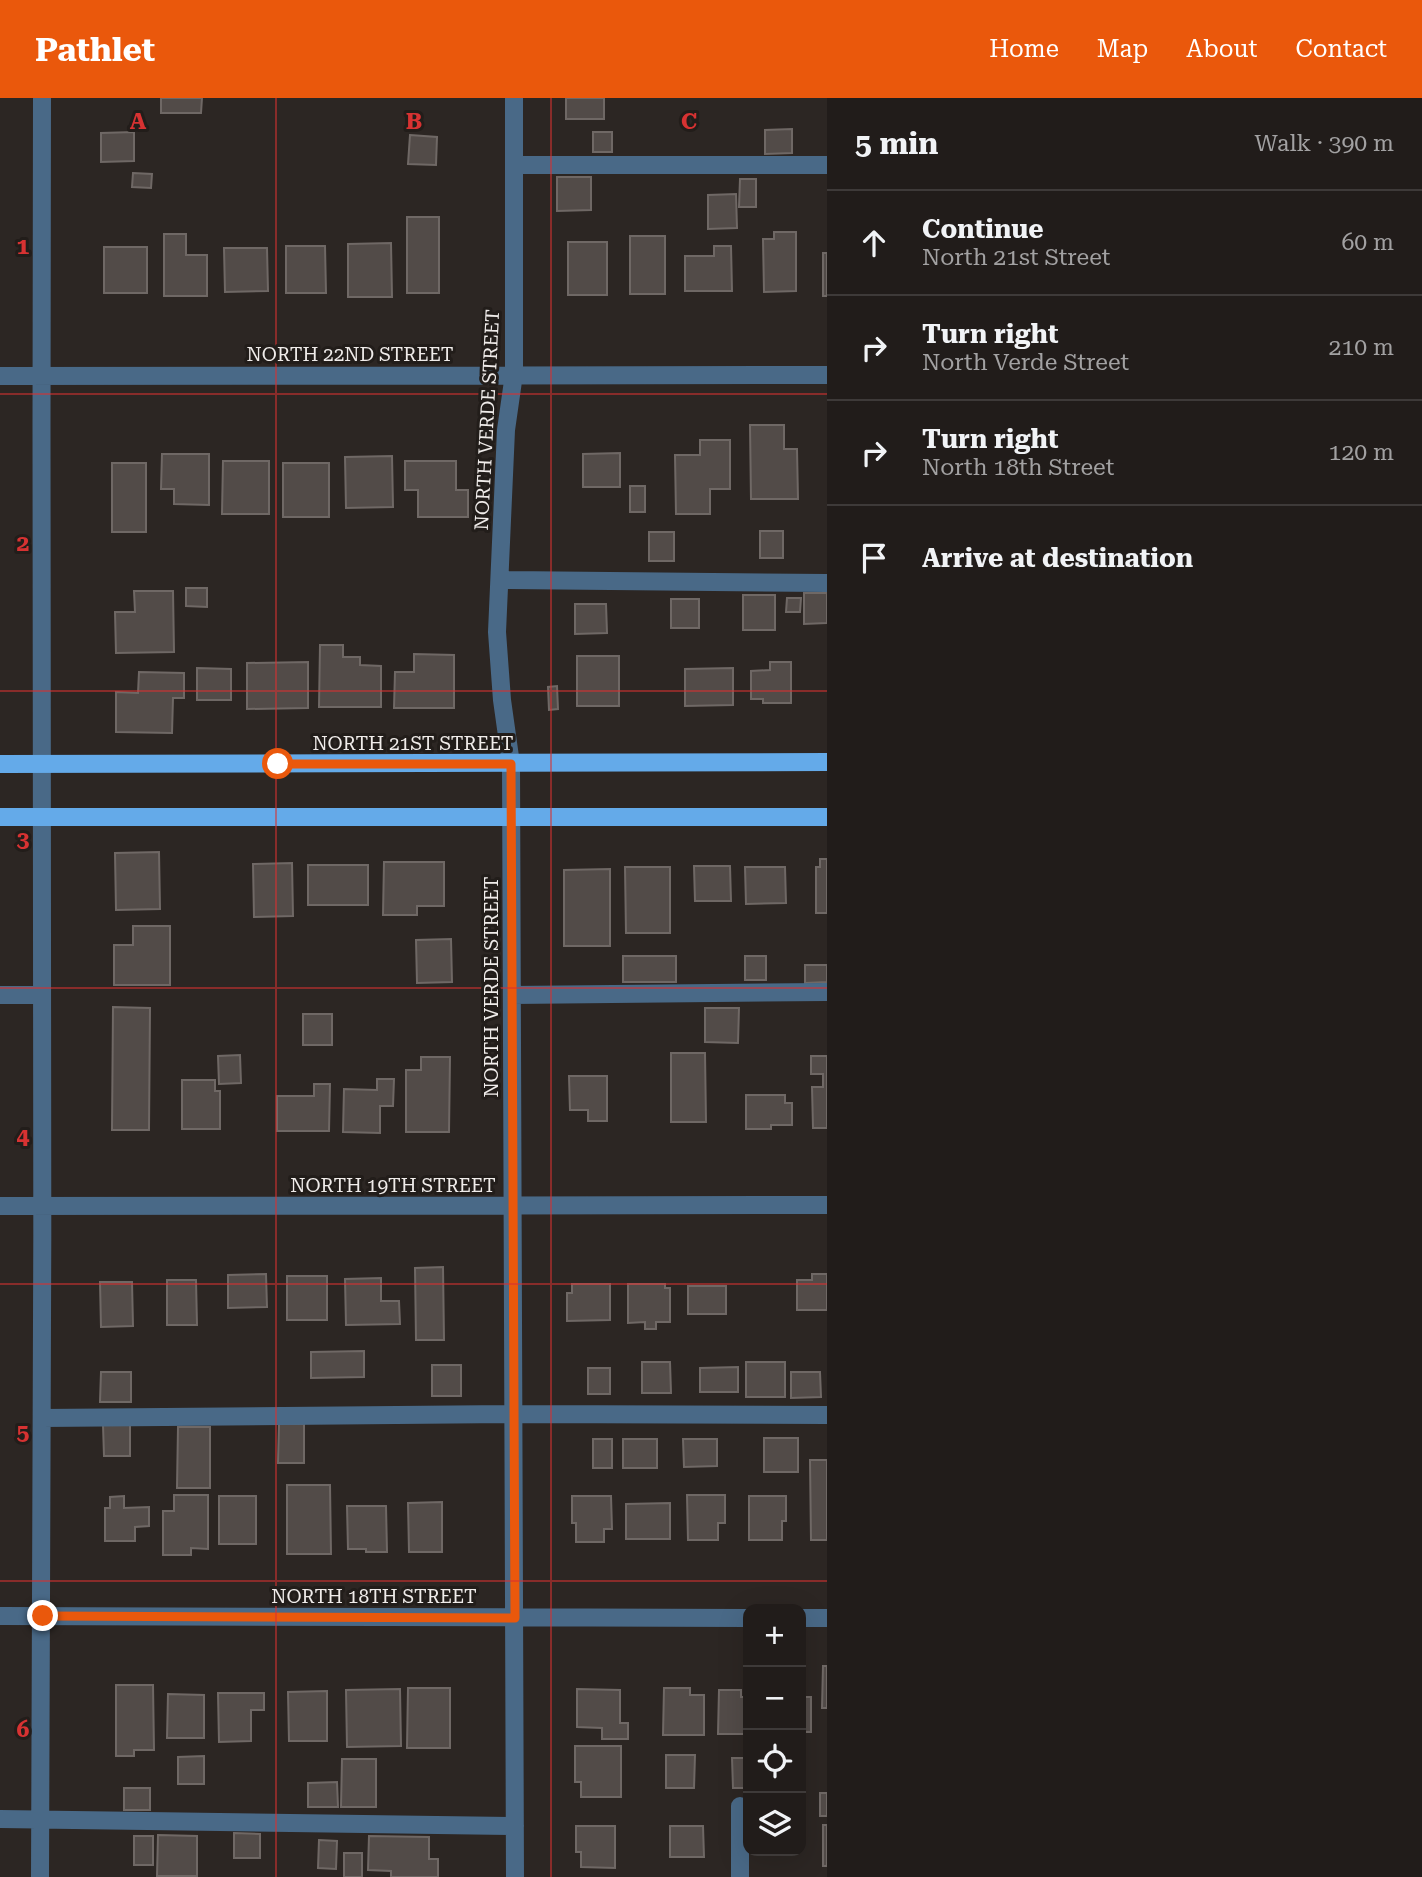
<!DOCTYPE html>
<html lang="en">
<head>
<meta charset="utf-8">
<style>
	:root { --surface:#211c1a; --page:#2d2927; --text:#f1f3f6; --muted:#a2a1a2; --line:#3e3a39; --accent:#ea580c }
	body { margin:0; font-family:"Roboto Serif",serif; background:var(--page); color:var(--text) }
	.controls { position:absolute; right:21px; bottom:21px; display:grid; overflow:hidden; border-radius:14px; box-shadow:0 7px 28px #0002 }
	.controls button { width:63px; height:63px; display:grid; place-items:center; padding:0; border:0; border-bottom:2px solid var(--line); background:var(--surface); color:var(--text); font:35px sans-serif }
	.stop { position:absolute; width:21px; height:21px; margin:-16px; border:5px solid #ea580c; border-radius:50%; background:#fff }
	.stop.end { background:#ea580c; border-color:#fff; box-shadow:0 2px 7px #0008 }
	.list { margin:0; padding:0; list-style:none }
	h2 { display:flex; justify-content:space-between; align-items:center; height:91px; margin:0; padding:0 28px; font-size:30px }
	h2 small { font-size:23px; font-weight:400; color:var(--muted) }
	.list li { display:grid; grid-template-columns:46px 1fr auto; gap:21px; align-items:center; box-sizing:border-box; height:105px; padding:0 28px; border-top:2px solid var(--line) }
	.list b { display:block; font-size:26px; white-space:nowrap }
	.list p { margin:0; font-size:23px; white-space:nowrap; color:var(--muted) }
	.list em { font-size:23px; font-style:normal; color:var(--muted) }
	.icon { flex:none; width:38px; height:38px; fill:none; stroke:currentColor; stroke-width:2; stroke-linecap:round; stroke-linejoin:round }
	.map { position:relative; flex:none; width:827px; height:1779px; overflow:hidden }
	header { display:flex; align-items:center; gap:42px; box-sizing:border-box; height:98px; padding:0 35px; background:var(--accent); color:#fff }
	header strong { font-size:33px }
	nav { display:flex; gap:38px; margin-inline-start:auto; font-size:24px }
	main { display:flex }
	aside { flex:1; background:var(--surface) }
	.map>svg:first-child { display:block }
	.building { fill:#524b48; stroke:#6f6865; stroke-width:2 }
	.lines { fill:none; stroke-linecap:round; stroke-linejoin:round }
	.minor { stroke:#496987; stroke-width:18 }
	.major { stroke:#64aae9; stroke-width:18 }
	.route { stroke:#ea580c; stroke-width:9 }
	.grid { fill:none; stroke:#d73232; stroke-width:2; stroke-opacity:0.55 }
	.labels { text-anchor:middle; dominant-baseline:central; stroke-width:6; stroke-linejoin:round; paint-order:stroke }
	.street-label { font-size:19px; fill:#f0ecea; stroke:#221d1a }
	.grid-label { font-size:23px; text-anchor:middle; font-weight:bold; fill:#d73232; stroke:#221d1a; stroke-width:6; stroke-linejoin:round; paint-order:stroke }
</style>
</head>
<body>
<header>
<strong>Pathlet</strong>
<nav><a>Home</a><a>Map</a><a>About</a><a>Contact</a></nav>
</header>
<main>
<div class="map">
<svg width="827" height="1779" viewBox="0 0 827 1779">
	<rect width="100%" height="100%" fill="#2c2623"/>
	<!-- building -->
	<path class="building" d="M161,0H202L201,15H161Z
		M566,0H604V21H566Z
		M792,31V55L765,56V32Z
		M134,34V63L101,64V35Z
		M593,34H612V54H593Z
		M410,37L437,39L436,67L408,66Z
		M133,75L152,76L151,90L132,89Z
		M557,79H591V112L557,113Z
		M740,81H756V109H739Z
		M736,96L737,130L708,131V97Z
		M407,119H439V195H407Z
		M774,134H796V193L764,194L763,141H774Z
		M164,136H186V157H207V198H164Z
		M630,138H665V196H630Z
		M568,144H607V197H568Z
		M391,145L392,199H348V146Z
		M286,148H325L326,195H286Z
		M714,148H731L732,193H685V158H714Z
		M104,149H147V195H104Z
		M224,150H267L268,193L225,194Z
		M823,155H827V198H823Z
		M750,327H784V351H797L798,401H751Z
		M700,342H730V391H710V416H676L675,357H700Z
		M620,355V389H583V356Z
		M162,356H209V407L174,406V391H161Z
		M392,358L393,409L346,410L345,359Z
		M223,363H269V416H222Z
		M405,363H456V392H468V419H418V392H405Z
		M112,365H146V434H112Z
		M283,365H329V419H283Z
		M630,388H645V414H630Z
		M760,433H783V460H760Z
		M649,434H674V463H649Z
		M186,490H207V509L186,508Z
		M134,493H173L174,554L116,555L115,514H135Z
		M804,495H827V525L804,526Z
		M743,497H775V532H743Z
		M787,500H801L800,514H786Z
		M671,501H699V530H671Z
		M575,506H606L607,535L575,536Z
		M320,547H343V559H360V567L381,568V609H319Z
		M414,556L454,557V610H394L395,574H414Z
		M577,558H619V608H577Z
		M308,564V610L247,611V565Z
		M770,564H791V605H763V601H751V573L770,572Z
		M197,570L231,571V602H197Z
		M733,570V607L685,608V571Z
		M139,574L184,575V600H173L172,635L116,634V594L138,595Z
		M557,588L558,611L549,612L548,589Z
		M159,754L160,811L116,812L115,755Z
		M820,761H827V815H816V769H820Z
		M384,764H444V808H417V817H383Z
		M292,765L293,818L254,819L253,766Z
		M308,767H368V807H308Z
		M694,768H730L731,803H695Z
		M625,769H670V835H626Z
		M745,769H785L786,805L746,806Z
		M610,771V848H564V772Z
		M133,828H170V887H114V847H133Z
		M451,841L452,884L417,885L416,842Z
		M623,858H676V884H623Z
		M745,858H766V882H745Z
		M805,867H827V884L805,885Z
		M113,909L150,910L149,1032H112Z
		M705,910H739L738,945L705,944Z
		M303,916H332V947H303Z
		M671,955H705L706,1024H671Z
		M240,957L241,985L219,986L218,958Z
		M811,958H827V1030H813L812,989H823V976H811Z
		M421,959H450L449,1034H406V972H421Z
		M569,978H607V1023H588V1012H570Z
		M377,981H394L393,1008H380V1035L343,1034L344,991L377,992Z
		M182,982H215V993H220V1031H182Z
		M314,986H330L329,1033H277V998H314Z
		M746,997H785V1005H792V1027H771V1031H746Z
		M443,1169L444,1242H416L415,1170Z
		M266,1176L267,1209L228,1210V1177Z
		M812,1176H827V1212H797V1182H812Z
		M287,1178H327V1222H287Z
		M381,1180V1203H399L400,1226L346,1227L345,1181Z
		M167,1182H196L197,1227H167Z
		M100,1184H132L133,1228L101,1229Z
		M572,1186H610V1222L567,1223V1195H572Z
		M628,1186H665V1190H670V1224H656V1231H645V1224L628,1225Z
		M688,1188H726V1216H688Z
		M364,1253V1279L311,1280V1254Z
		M642,1264H670L671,1295H642Z
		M746,1264H785V1299H746Z
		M432,1267H461V1298H432Z
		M738,1269V1294H700V1270Z
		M588,1270H610V1296H588Z
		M101,1274H131V1304H100Z
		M791,1274H820L821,1299L791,1300Z
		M279,1326H304V1365H278Z
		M103,1327H130V1358H104Z
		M178,1329H210V1390H177Z
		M764,1340H798V1374H764Z
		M593,1341H612V1370H593Z
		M623,1341H657V1370H623Z
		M683,1341H717V1368L684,1369Z
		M810,1362H827V1442H811Z
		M287,1387H330L331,1456H287Z
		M174,1397H208V1451L191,1450V1457H163V1413H174Z
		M687,1397H725V1425H718V1442H688Z
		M124,1398V1410L149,1409V1428L135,1429V1443H105V1410H110V1399Z
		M219,1398H256V1446H219Z
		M572,1398H611L612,1431H604V1444H576V1425H572Z
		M749,1398H786V1423H782V1442H749Z
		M442,1404V1454H409L408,1405Z
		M670,1405V1441H626V1406Z
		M347,1408H386L387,1454H366V1451H348Z
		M823,1568H827V1610H822Z
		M116,1587H153L154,1652H134V1658H116Z
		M408,1590H450V1650H407Z
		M664,1590H690V1597H704V1637H663Z
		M400,1591L401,1648L347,1649L346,1592Z
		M577,1591L620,1592V1625H628V1641H602V1630L577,1629Z
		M719,1592H741V1599H748V1636H718Z
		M327,1593V1643H289L288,1594Z
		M218,1595H264V1612H251V1643L219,1644Z
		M168,1596L204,1597V1640H167Z
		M801,1599H811V1634H801Z
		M575,1648H621V1699H581V1684H575Z
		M666,1657H695L694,1690H666Z
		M204,1658V1686H178V1659Z
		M732,1660H748V1690H733Z
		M342,1661H376V1709H341Z
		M337,1684L338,1709H308V1685Z
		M124,1690H150V1712H124Z
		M820,1695H827V1718H820Z
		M823,1727H827V1768H823Z
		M576,1728H615V1770L581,1769V1754H576Z
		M670,1728H703L704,1759H670Z
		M234,1735L260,1736V1760H234Z
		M158,1737L197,1738V1778H157Z
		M134,1738H153V1767H134Z
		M369,1738L429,1739V1761H438V1779H391V1773L368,1772Z
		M319,1742L337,1743L336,1771L318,1770Z
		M344,1755H362V1779H344Z"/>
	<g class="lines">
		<!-- minor -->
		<path class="minor" d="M514,0V276L506,332L497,534L502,602L511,666L515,1779
			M514,67H827
			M0,278L827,277
			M500,482L827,485
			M0,897H41
			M512,897L827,894
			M0,1108L827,1107
			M42,1320L514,1316L827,1317
			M0,1518L748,1520
			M801,1520H827
			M740,1708V1779
			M0,1721L515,1728
			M40,1779C45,1186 40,593 42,0"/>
		<!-- major -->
		<path class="major" d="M0,666L827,664
			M0,719H827"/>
	</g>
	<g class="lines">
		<!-- route -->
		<path class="route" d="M43,1518L515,1520L511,666H278"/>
	</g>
	<!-- grid -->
	<path class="grid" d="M276,0V1779M551,0V1779M0,296H827M0,593H827M0,890H827M0,1186H827M0,1483H827"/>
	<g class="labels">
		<!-- street labels -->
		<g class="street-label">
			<text x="350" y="256">NORTH 22ND STREET</text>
			<text transform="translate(487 322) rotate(-87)">NORTH VERDE STREET</text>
			<text x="413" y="645">NORTH 21ST STREET</text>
			<text transform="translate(491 889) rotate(-90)">NORTH VERDE STREET</text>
			<text x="393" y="1087">NORTH 19TH STREET</text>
			<text x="374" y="1498">NORTH 18TH STREET</text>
		</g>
	</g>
	<g class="grid-label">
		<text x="138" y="31">A</text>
		<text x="414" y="31">B</text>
		<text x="689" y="31">C</text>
		<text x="23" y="156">1</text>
		<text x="23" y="453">2</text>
		<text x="23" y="749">3</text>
		<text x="23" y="1046">4</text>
		<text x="23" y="1342">5</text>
		<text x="23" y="1639">6</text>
	</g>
</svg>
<div class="controls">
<button>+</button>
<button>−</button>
<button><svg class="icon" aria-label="locate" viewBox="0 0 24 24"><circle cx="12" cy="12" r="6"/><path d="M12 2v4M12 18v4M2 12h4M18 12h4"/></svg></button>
<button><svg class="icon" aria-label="layers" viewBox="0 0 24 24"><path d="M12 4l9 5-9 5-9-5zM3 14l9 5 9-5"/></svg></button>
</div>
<div class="stop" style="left:278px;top:666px"></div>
<div class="stop end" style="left:43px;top:1518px"></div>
</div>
<aside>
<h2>5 min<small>Walk · 390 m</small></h2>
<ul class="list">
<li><svg class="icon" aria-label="ahead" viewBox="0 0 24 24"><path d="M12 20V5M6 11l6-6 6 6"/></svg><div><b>Continue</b><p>North 21st Street</p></div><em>60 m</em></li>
<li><svg class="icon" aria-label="right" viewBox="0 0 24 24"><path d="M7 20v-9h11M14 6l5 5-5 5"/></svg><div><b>Turn right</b><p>North Verde Street</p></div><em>210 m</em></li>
<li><svg class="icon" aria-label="right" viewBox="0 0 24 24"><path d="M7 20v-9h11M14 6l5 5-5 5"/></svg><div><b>Turn right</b><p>North 18th Street</p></div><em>120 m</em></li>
<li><svg class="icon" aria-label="arrive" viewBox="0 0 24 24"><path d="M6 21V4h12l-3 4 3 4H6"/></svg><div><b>Arrive at destination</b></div></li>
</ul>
</aside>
</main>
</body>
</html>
